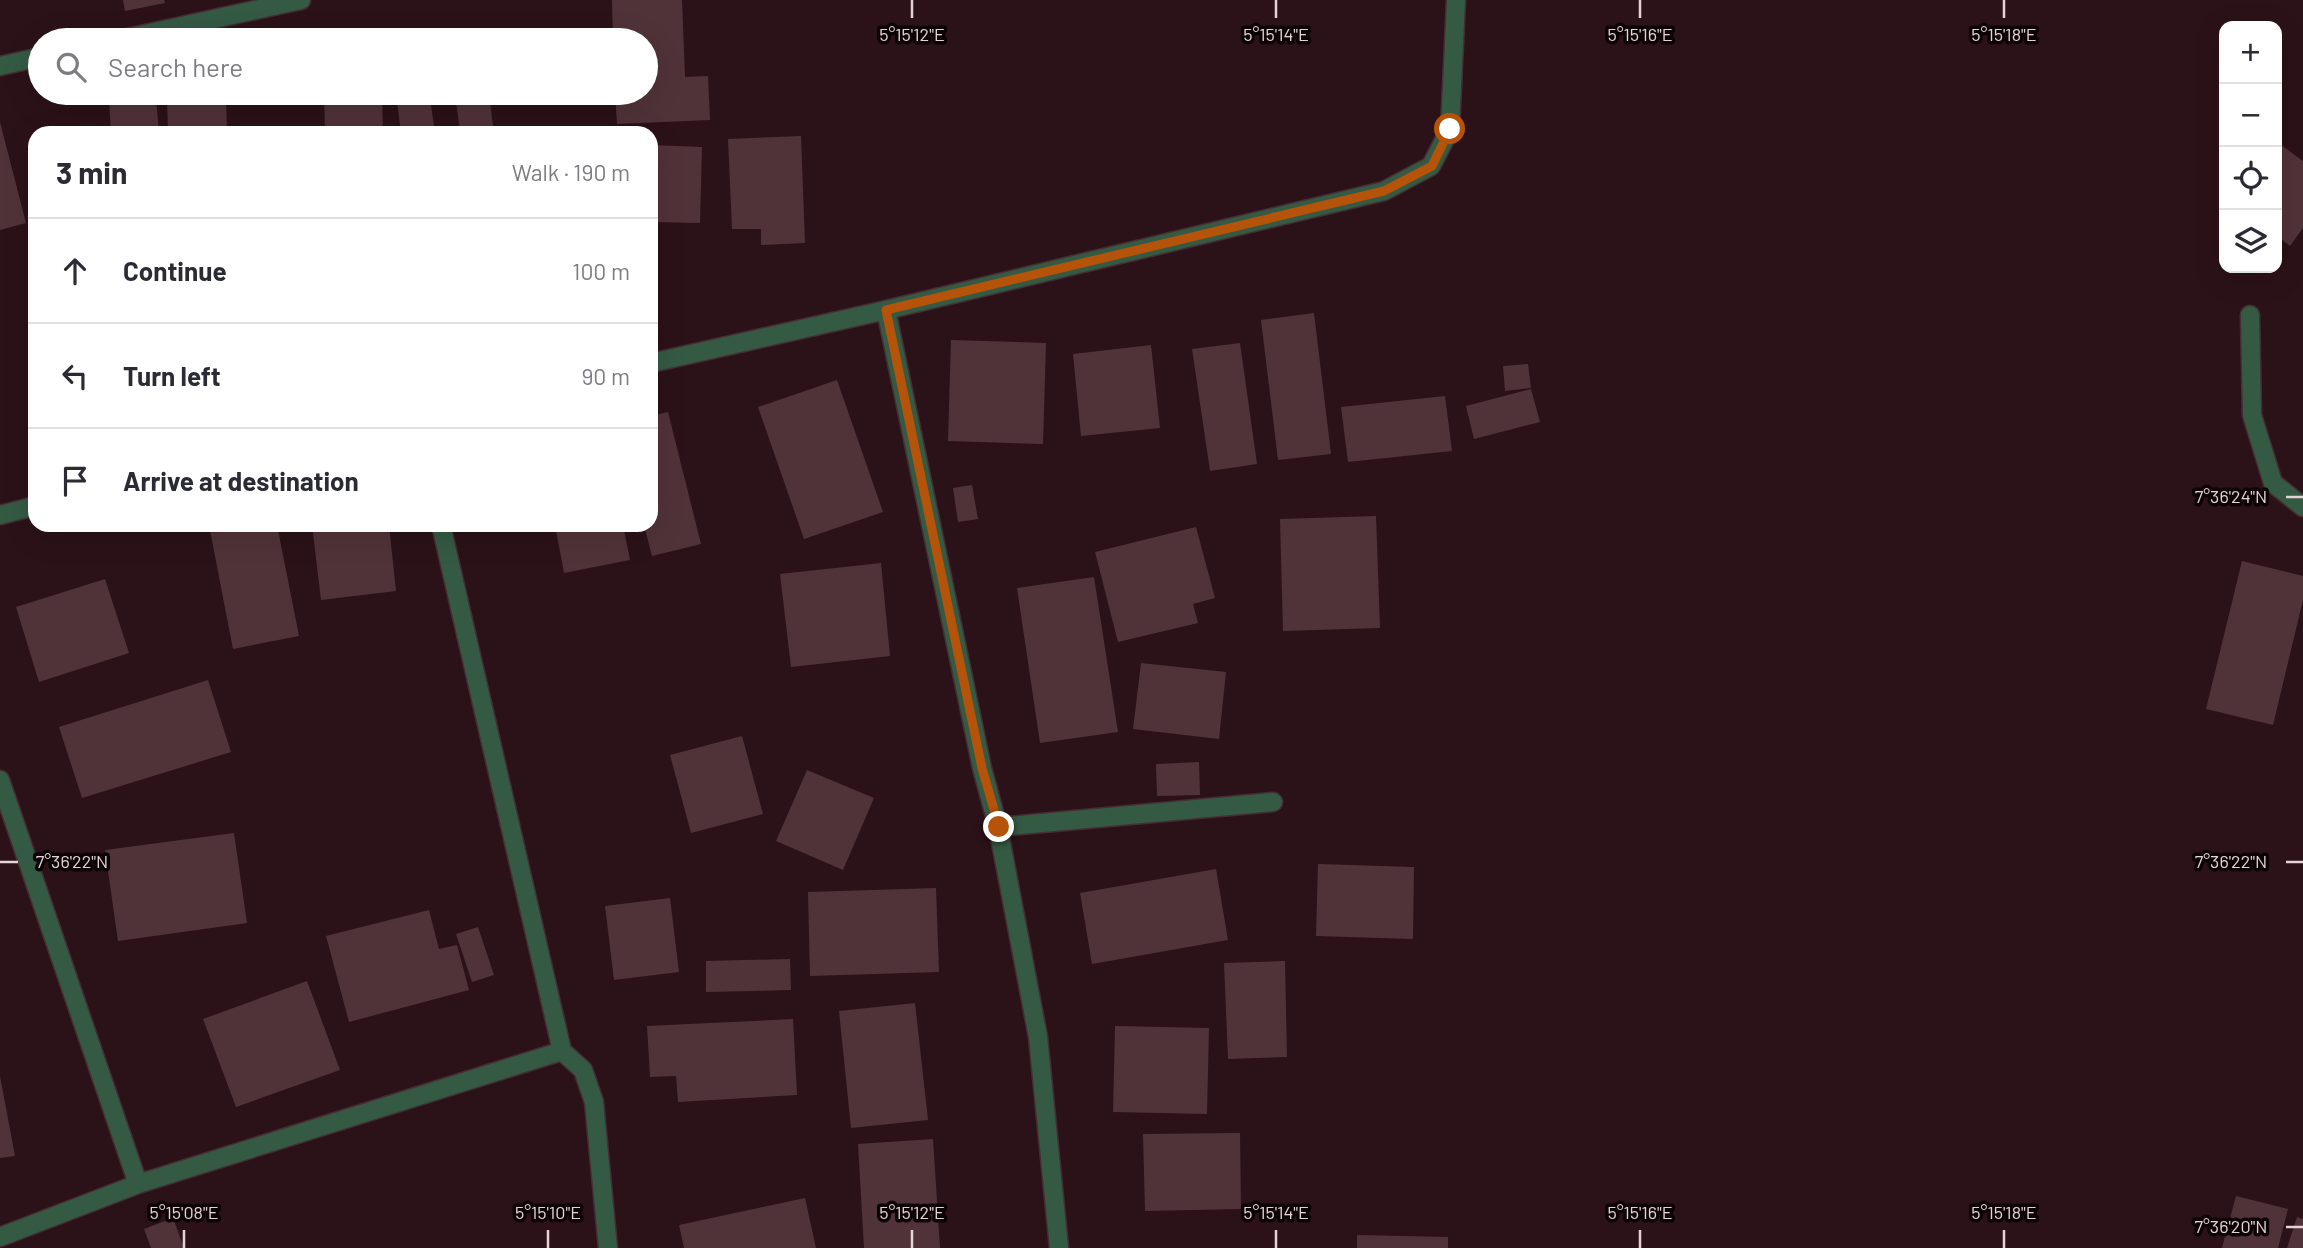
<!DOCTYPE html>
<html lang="en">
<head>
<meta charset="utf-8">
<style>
	:root { --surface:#fff; --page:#f2f2f3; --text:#2b2b33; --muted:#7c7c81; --line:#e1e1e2 }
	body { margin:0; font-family:Barlow,sans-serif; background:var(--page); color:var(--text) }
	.controls { position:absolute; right:21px; top:21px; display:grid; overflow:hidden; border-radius:14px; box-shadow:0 7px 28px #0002 }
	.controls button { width:63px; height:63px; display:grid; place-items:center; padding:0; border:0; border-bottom:2px solid var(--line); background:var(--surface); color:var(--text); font:35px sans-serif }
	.stop { position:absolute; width:21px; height:21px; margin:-16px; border:5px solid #b45309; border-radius:50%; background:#fff }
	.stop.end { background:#b45309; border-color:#fff; box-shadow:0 2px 7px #0008 }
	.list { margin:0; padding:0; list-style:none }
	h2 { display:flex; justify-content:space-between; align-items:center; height:91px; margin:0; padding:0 28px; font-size:30px }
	h2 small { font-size:23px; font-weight:400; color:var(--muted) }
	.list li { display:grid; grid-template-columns:46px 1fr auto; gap:21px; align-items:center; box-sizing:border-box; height:105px; padding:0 28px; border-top:2px solid var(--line) }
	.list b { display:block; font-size:26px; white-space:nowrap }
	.list em { font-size:23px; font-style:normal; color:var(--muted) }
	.icon { flex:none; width:38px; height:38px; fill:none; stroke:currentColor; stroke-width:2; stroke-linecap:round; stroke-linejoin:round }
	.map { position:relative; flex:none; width:2303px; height:1248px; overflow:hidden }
	.search { position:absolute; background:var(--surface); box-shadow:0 7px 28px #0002; left:28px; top:28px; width:630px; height:77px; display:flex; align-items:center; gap:18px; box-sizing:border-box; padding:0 24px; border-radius:38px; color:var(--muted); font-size:26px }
	.panel { position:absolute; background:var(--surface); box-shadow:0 7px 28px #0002; left:28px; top:126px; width:630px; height:406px; border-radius:21px }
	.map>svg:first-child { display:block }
	.building { fill:#503339 }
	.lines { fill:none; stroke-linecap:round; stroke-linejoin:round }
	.minor-casing { stroke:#452d33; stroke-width:21 }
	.minor { stroke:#345a44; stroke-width:18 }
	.route { stroke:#b45309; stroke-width:9 }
	.ticks { fill:none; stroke:#e6d3d6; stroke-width:2.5 }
	.ticks-label { font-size:18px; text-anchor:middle; fill:#e6d3d6; stroke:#0c0305; stroke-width:7; stroke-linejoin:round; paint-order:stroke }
</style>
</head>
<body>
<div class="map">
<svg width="2303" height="1248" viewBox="0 0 2303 1248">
	<rect width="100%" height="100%" fill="#2b1218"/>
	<!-- building -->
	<path class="building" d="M123,0H164L165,3L125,11Z
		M612,0H682L685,77L708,76L710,120L617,124L615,93H646V40H613Z
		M324,93H382L383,133H325Z
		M396,93H489L493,126L460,130L455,95L430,98L435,133H401Z
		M156,97L159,133H111L109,101Z
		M226,99L227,129L199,130V133H168L167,100Z
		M0,122L26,223L0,230Z
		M801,136L805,243L761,245V229H732L728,139Z
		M2277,142L2303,161V228L2290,246L2277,236Z
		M651,145L702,147L700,223L651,222Z
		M1314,313L1331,454L1278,460L1261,320Z
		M951,340L1046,343L1043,444L948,441Z
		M1240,343L1257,464L1210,471L1192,349Z
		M1151,345L1160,428L1081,436L1073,354Z
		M1528,364L1531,388L1505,391L1503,366Z
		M837,380L883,512L804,539L758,407Z
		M1531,389L1540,422L1474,439L1466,406Z
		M1445,396L1452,451L1348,462L1341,407Z
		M668,412L701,544L652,556L644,525H651V416Z
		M972,485L978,519L958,522L953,488Z
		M1376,516L1380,628L1283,631L1280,519Z
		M209,525H277L299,636L233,649Z
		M312,525H389L396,591L321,600Z
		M555,525H623L630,560L564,573Z
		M1196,527L1215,598L1193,604L1198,623L1118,642L1095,552Z
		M2242,561L2303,576V600L2273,725L2206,709Z
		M881,563L890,656L791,667L780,574Z
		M1094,577L1118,732L1040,743L1017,588Z
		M105,579L129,653L39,682L16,607Z
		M1141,663L1226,672L1219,739L1133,729Z
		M208,680L231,752L82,798L59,727Z
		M742,736L763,814L691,833L670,755Z
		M1199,762L1200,795L1157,796L1156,764Z
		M807,770L874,798L843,870L776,841Z
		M234,833L247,923L118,941L105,850Z
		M1318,864L1414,867L1413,939L1316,936Z
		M1216,869L1228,940L1092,964L1080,893Z
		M936,888L939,972L810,976L808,892Z
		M670,898L679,972L614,980L605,906Z
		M429,910L439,949L457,945L469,990L349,1022L326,936Z
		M478,927L494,975L472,982L456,934Z
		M790,959L791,990L706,992V961Z
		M1285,961L1287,1057L1228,1059L1224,963Z
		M307,981L340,1070L236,1107L203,1019Z
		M915,1003L928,1120L851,1128L839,1011Z
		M793,1019L797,1095L678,1102L676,1076L650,1077L647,1026Z
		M1115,1026L1209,1028L1207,1114L1113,1112Z
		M0,1076L15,1156L0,1158Z
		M1240,1133L1241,1209L1145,1211L1143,1134Z
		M933,1139L940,1248H864L858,1144Z
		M2236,1196L2288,1209L2278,1248H2222Z
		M805,1198L816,1248H684L679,1225Z
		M2297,1217L2303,1219V1248H2287Z
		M173,1218L184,1248H151L144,1229Z
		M1357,1235L1448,1237V1248H1357Z"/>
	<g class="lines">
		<defs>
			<path id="minor" d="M118,40L301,0
				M0,66L40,57
				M886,310L982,768L998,827L1038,1037L1059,1248
				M2250,315L2252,415L2273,483L2303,507
				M651,363L886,310L1384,191L1431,166L1450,129L1456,0
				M0,515L35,506
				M441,525L562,1051
				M0,780L138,1184
				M998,827L1273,802
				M0,1237L138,1184L562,1051L583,1070L594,1102L608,1248"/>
		</defs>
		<!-- minor casing -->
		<use href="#minor" class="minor-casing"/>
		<!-- minor -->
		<use href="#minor" class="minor"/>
	</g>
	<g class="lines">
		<!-- route -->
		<path class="route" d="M999,827L982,768L886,310L1384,191L1432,166L1450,129"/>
	</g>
	<!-- ticks -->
	<path class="ticks" d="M912,0V18M1276,0V18M1640,0V18M2004,0V18M2286,497H2303M0,862H18M2286,862H2303M2286,1227H2303M184,1230V1248M548,1230V1248M912,1230V1248M1276,1230V1248M1640,1230V1248M2004,1230V1248"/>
	<g class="ticks-label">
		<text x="912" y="41">5°15'12"E</text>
		<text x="1276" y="41">5°15'14"E</text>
		<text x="1640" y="41">5°15'16"E</text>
		<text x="2004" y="41">5°15'18"E</text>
		<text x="2231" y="503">7°36'24"N</text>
		<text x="72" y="868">7°36'22"N</text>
		<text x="2231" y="868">7°36'22"N</text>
		<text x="184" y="1219">5°15'08"E</text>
		<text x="548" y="1219">5°15'10"E</text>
		<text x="912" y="1219">5°15'12"E</text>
		<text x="1276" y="1219">5°15'14"E</text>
		<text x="1640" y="1219">5°15'16"E</text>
		<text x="2004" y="1219">5°15'18"E</text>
		<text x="2231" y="1233">7°36'20"N</text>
	</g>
</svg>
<div class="controls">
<button>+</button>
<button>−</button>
<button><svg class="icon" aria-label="locate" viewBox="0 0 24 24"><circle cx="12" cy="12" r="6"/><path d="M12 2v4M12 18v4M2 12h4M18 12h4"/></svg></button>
<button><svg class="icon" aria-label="layers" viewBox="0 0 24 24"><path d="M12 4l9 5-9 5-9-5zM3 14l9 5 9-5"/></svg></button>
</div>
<div class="stop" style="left:1450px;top:129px"></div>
<div class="stop end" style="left:999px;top:827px"></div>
<div class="search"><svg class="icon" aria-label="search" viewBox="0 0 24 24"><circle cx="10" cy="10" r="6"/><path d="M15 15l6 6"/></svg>Search here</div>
<section class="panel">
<h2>3 min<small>Walk · 190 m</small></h2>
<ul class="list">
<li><svg class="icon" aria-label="ahead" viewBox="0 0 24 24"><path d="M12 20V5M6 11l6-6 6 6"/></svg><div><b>Continue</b></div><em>100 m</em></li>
<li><svg class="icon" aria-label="left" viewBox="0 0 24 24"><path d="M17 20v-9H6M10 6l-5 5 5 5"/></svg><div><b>Turn left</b></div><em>90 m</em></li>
<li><svg class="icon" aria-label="arrive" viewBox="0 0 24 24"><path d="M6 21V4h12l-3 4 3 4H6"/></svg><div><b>Arrive at destination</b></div></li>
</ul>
</section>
</div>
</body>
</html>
